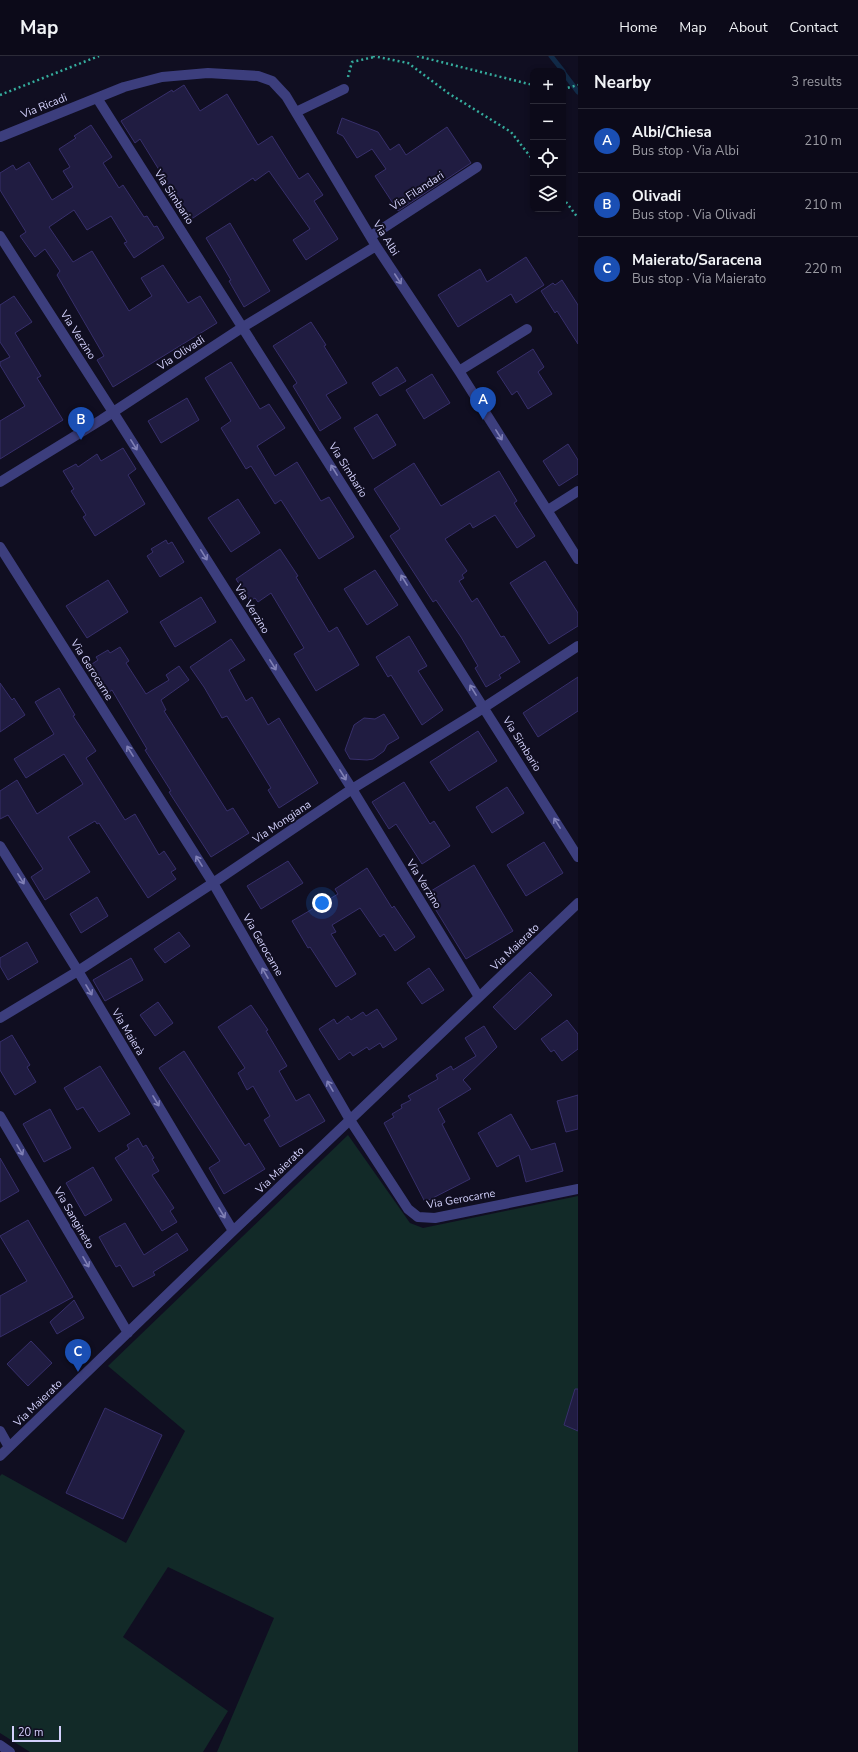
<!DOCTYPE html>
<html lang="en">
<head>
<meta charset="utf-8">
<style>
	:root { --surface:#0c0a19; --page:#1a1826; --text:#f1f3f6; --muted:#9a9aa2; --line:#2c2b38; --accent:#8c9099 }
	body { margin:0; font-family:"Nunito Sans",sans-serif; background:var(--page); color:var(--text) }
	.controls { position:absolute; right:12px; top:12px; display:grid; overflow:hidden; border-radius:8px; box-shadow:0 2px 6px #0003 }
	.controls button { width:36px; height:36px; display:grid; place-items:center; padding:0; border:0; border-bottom:1px solid var(--line); background:var(--surface); color:var(--text); font:20px sans-serif }
	.scale { position:absolute; left:12px; bottom:10px; width:49px; box-sizing:border-box; padding-left:4px; border:2px solid #d3d1fc; border-top:0; font-size:11px; line-height:14px; white-space:nowrap; color:#d3d1fc; -webkit-text-stroke:3px #100e21; paint-order:stroke }
	.you { position:absolute; left:322px; top:847px; width:14px; height:14px; margin:-10px; border:3px solid #fff; border-radius:50%; background:#1a73e8; box-shadow:0 0 0 6px #1a73e833 }
	.badge { display:grid; place-items:center; width:26px; height:26px; border-radius:50%; background:var(--accent); color:#fff; font-size:13px; font-weight:700 }
	.pin { position:absolute; translate:-50% -33px; filter:drop-shadow(0 1px 2px #0008) }
	.pin::after { content:''; position:absolute; top:21px; width:14px; height:12px; background:inherit; clip-path:polygon(0 0,100% 0,50% 100%) }
	.list { margin:0; padding:0; list-style:none }
	h2 { display:flex; justify-content:space-between; align-items:center; height:52px; margin:0; padding:0 16px; font-size:17px }
	h2 small { font-size:13px; font-weight:400; color:var(--muted) }
	.list li { display:grid; grid-template-columns:26px 1fr auto; gap:12px; align-items:center; box-sizing:border-box; height:64px; padding:0 16px; border-top:1px solid var(--line) }
	.list b { display:block; font-size:15px; white-space:nowrap }
	.list p { margin:0; font-size:13px; white-space:nowrap; color:var(--muted) }
	.list em { font-size:13px; font-style:normal; color:var(--muted) }
	.icon { flex:none; width:22px; height:22px; fill:none; stroke:currentColor; stroke-width:2; stroke-linecap:round; stroke-linejoin:round }
	.map { position:relative; flex:none; width:578px; height:1696px; overflow:hidden }
	header { display:flex; align-items:center; gap:24px; box-sizing:border-box; height:56px; padding:0 20px; background:var(--surface); border-bottom:1px solid var(--line) }
	header strong { font-size:19px }
	nav { display:flex; gap:22px; margin-inline-start:auto; font-size:14px }
	main { display:flex }
	aside { flex:1; background:var(--surface) }
	.map>svg:first-child { display:block }
	.green { fill:#122a28 }
	.lines { fill:none; stroke-linecap:round; stroke-linejoin:round }
	.stream { stroke:#112a47; stroke-width:5 }
	.building { fill:#201c41; stroke:#372f6b }
	.path { stroke:#35ac9d; stroke-width:2.5; stroke-dasharray:2 3; stroke-linecap:butt }
	.minor { stroke:#3c3e7d; stroke-width:10 }
	.oneway { stroke:#8080b6 }
	.labels { text-anchor:middle; dominant-baseline:central; stroke-width:4; stroke-linejoin:round; paint-order:stroke }
	.street-label { font-size:11px; fill:#d3d1fc; stroke:#100e21 }
</style>
</head>
<body>
<header>
<strong>Map</strong>
<nav><a>Home</a><a>Map</a><a>About</a><a>Contact</a></nav>
</header>
<main>
<div class="map">
<svg width="578" height="1696" viewBox="0 0 578 1696">
	<rect width="100%" height="100%" fill="#100e21"/>
	<!-- green -->
	<path class="green" d="M348,1079L410,1167L423,1172L578,1140V1696H217L274,1562L168,1511L123,1581L228,1655L203,1696H30L0,1677V1420L2,1418L126,1487L185,1375L108,1310Z"/>
	<g class="lines">
		<!-- stream -->
		<path class="stream" d="M551,0L563,15
			M563,16L578,36"/>
	</g>
	<!-- building -->
	<path class="building" d="M184,29L200,55L227,38L258,89L272,80L299,123L308,117L323,139L314,145L338,183L306,204L293,184L310,173L269,115L255,125L253,122L190,164L140,83L135,87L121,65L172,34L173,36Z
		M342,62L378,76L390,94L399,88L406,99L447,71L471,107L398,155L375,120L386,113L372,93L357,102L343,80L337,77Z
		M91,69L112,101L103,107L119,132L123,129L144,161L147,160L154,171L157,170L164,182L134,202L124,187L127,186L111,160L87,174L74,154L49,171L73,206L92,195L129,255L152,240L141,222L163,209L188,247L200,240L217,267L113,331L97,304L104,300L57,219L60,215L45,193L35,201L20,180L26,176L0,134V117L13,109L16,114L29,106L52,144L73,131L63,115L70,111L59,93L76,82L74,80Z
		M230,167L270,235L244,251L229,225L231,224L221,207L206,182Z
		M526,201L544,229L516,247L511,238L458,271L438,239L480,213L487,226Z
		M562,224L578,249V288L557,255L555,257L541,235L553,227L555,229Z
		M14,240L32,266L15,277L41,320L37,322L63,364L0,403V365L25,350L0,309V306L10,301L0,286V249Z
		M311,266L326,289L324,290L347,327L326,339L341,362L320,375L293,330L297,327L273,290Z
		M533,293L544,311L538,316L552,338L528,353L517,335L512,339L497,316Z
		M231,306L260,353L269,348L285,372L257,390L275,420L297,406L321,445L329,441L354,481L319,503L281,444L275,448L251,410L246,413L221,372L231,365L205,322Z
		M397,311L406,325L380,340L372,327Z
		M432,318L450,347L424,363L406,334Z
		M187,342L199,364L161,387L148,365Z
		M377,358L396,389L373,403L354,372Z
		M568,388L578,404V418L559,430L543,405Z
		M123,392L136,413L128,419L145,448L95,480L83,461L86,459L71,435L74,433L63,415L76,408L78,411L97,398L101,405Z
		M414,407L441,450L499,415L517,445L514,447L535,480L517,492L495,459L473,472L470,467L445,483L467,515L462,519L464,522L459,525L472,546L477,542L501,581L504,580L520,606L499,619L501,622L486,631L475,612L478,610L461,581L436,544L433,546L390,480L400,473L374,433Z
		M238,443L260,477L231,496L208,462Z
		M166,484L168,488L172,486L184,506L160,521L147,500L153,496L151,493Z
		M280,493L298,520L296,521L329,576L337,571L359,609L316,635L294,598L304,592L271,537L258,546L255,542L250,545L236,523Z
		M545,505L578,557V570L549,588L510,527Z
		M375,514L398,549L367,569L344,533Z
		M108,524L128,556L87,582L66,550Z
		M201,541L216,566L175,591L160,566Z
		M409,580L427,610L418,615L443,654L422,669L391,619L388,621L376,601Z
		M231,583L245,604L229,614L246,645L252,641L268,669L279,662L318,727L279,752L268,734L271,732L227,660L222,662L204,631L190,611Z
		M120,591L129,605L126,607L146,638L169,624L166,619L179,610L189,624L161,644L166,654L164,655L227,755L233,752L249,777L211,801L169,736L171,735L145,694L147,693L112,634L109,636L92,608L98,604L96,601L108,594L110,597Z
		M578,621V655L538,681L523,657Z
		M0,627L12,644L14,642L25,659L0,676Z
		M59,632L75,659L73,660L96,695L86,702L125,764L135,758L159,799L164,795L176,813L171,816L176,823L148,842L99,767L97,768L95,765L68,781L90,816L45,844L31,821L43,813L8,759L0,763V735L17,724L37,758L83,728L64,698L26,722L14,703L54,678L35,646Z
		M384,658L399,682L387,689L384,695L373,703L367,704L350,703L345,694L354,669L364,662L375,663Z
		M478,675L497,705L449,735L430,706Z
		M404,726L430,768L434,765L450,790L422,808L396,768L389,773L372,746Z
		M507,731L524,757L492,777L476,751Z
		M544,786L563,817L526,840L507,809Z
		M288,805L303,827L261,853L247,830Z
		M474,809L513,875L466,903L426,838Z
		M367,812L392,852L394,850L415,881L395,895L384,878L380,881L360,852L332,869L336,876L331,878L356,918L336,931L310,891L308,892L292,865L338,838L335,833Z
		M97,841L108,860L81,877L70,858Z
		M179,876L190,890L165,907L154,893Z
		M27,886L38,906L8,924L0,910V902Z
		M131,902L143,924L105,945L93,924Z
		M429,912L444,934L422,948L407,927Z
		M530,916L552,939L515,974L493,951Z
		M158,946L173,967L155,980L140,959Z
		M251,949L268,974L266,975L287,1010L279,1015L296,1045L309,1038L325,1065L280,1091L264,1064L270,1060L253,1030L247,1034L238,1017L245,1012L218,971Z
		M377,953L397,983L383,992L380,987L369,994L367,991L353,1000L350,996L339,1004L319,973L334,963L337,968L348,960L351,964L363,956L366,960Z
		M567,964L578,978V993L562,1005L554,994L551,996L541,983Z
		M484,970L497,991L463,1024L471,1033L438,1053L445,1066L442,1068L470,1123L425,1146L384,1067L394,1061L392,1058L402,1052L401,1049L411,1044L408,1040L438,1023L436,1019L451,1010L453,1014L476,1000L465,982Z
		M12,979L30,1009L27,1011L36,1026L15,1039L0,1014V986Z
		M184,995L245,1090L249,1087L265,1113L224,1138L209,1112L220,1105L159,1012Z
		M100,1010L130,1058L99,1076L83,1051L77,1054L64,1032Z
		M578,1039V1073L566,1076L557,1045Z
		M50,1053L71,1092L44,1106L23,1068Z
		M511,1058L531,1094L555,1087L563,1115L526,1126L519,1099L497,1111L478,1077Z
		M138,1082L143,1091L146,1089L154,1102L152,1103L159,1115L152,1119L174,1152L170,1155L177,1166L162,1175L115,1102L129,1093L127,1089Z
		M0,1102L19,1135L0,1146Z
		M93,1111L112,1144L85,1160L66,1127Z
		M28,1164L73,1241L0,1281V1240L27,1225L0,1180Z
		M125,1167L144,1199L177,1177L188,1194L153,1216L155,1219L133,1231L120,1209L116,1211L99,1181Z
		M74,1244L84,1262L57,1278L50,1266Z
		M31,1285L52,1307L28,1330L7,1308Z
		M575,1333H578V1375L564,1369Z
		M105,1352L162,1379L123,1463L66,1437Z"/>
	<g class="lines">
		<!-- path -->
		<path class="path" d="M373,0L408,7L448,37L511,76L533,104
			M417,0L533,29
			M348,21L352,6L374,1
			M563,33L578,29
			M0,39L99,0
			M563,142L578,162"/>
		<!-- minor -->
		<path class="minor" d="M97,42L578,801
			M296,56L344,33
			M0,81L124,31L162,21L208,17L258,20L272,25L286,40L376,190L459,315L578,503
			M0,180L113,356L352,733L479,941
			M371,180L477,111
			M459,315L527,273
			M0,426L101,364L243,271L376,190
			M548,454L578,435
			M0,491L213,827L350,1064L408,1153L418,1161L435,1162L578,1133
			M0,790L78,915L233,1175
			M0,962L78,915L213,827L352,733L474,658L578,590
			M0,1060L128,1277
			M0,1375L9,1391
			M0,1400L233,1175L578,847
			M0,1689L10,1696"/>
	</g>
	<!-- one-way arrows -->
	<defs><path id="oneway-shaft" d="M-6 0H5M1.5-3L5.5 0L1.5 3" fill="none" stroke-width="1.6" stroke-linecap="round" stroke-linejoin="round"/></defs>
	<g class="oneway">
		<use href="#oneway-shaft" transform="translate(398 223) rotate(57)"/>
		<use href="#oneway-shaft" transform="translate(499 379) rotate(58)"/>
		<use href="#oneway-shaft" transform="translate(134 389) rotate(58)"/>
		<use href="#oneway-shaft" transform="translate(334 414) rotate(-122)"/>
		<use href="#oneway-shaft" transform="translate(204 499) rotate(58)"/>
		<use href="#oneway-shaft" transform="translate(404 524) rotate(-122)"/>
		<use href="#oneway-shaft" transform="translate(273 609) rotate(58)"/>
		<use href="#oneway-shaft" transform="translate(473 634) rotate(-122)"/>
		<use href="#oneway-shaft" transform="translate(130 695) rotate(-122)"/>
		<use href="#oneway-shaft" transform="translate(343 719) rotate(58)"/>
		<use href="#oneway-shaft" transform="translate(557 767) rotate(-122)"/>
		<use href="#oneway-shaft" transform="translate(199 805) rotate(-122)"/>
		<use href="#oneway-shaft" transform="translate(21 823) rotate(58)"/>
		<use href="#oneway-shaft" transform="translate(265 917) rotate(-120)"/>
		<use href="#oneway-shaft" transform="translate(89 934) rotate(59)"/>
		<use href="#oneway-shaft" transform="translate(330 1030) rotate(-120)"/>
		<use href="#oneway-shaft" transform="translate(156 1045) rotate(59)"/>
		<use href="#oneway-shaft" transform="translate(20 1094) rotate(60)"/>
		<use href="#oneway-shaft" transform="translate(222 1157) rotate(59)"/>
		<use href="#oneway-shaft" transform="translate(86 1206) rotate(60)"/>
	</g>
	<g class="labels">
		<!-- street labels -->
		<g class="street-label">
			<text transform="translate(44 50) rotate(-22)">Via Ricadi</text>
			<text transform="translate(417 135) rotate(-33)">Via Filandari</text>
			<text transform="translate(174 141) rotate(57)">Via Simbario</text>
			<text transform="translate(386 182) rotate(58)">Via Albi</text>
			<text transform="translate(78 279) rotate(57)">Via Verzino</text>
			<text transform="translate(181 297) rotate(-33)">Via Olivadi</text>
			<text transform="translate(348 414) rotate(58)">Via Simbario</text>
			<text transform="translate(252 553) rotate(58)">Via Verzino</text>
			<text transform="translate(92 614) rotate(58)">Via Gerocarne</text>
			<text transform="translate(522 688) rotate(58)">Via Simbario</text>
			<text transform="translate(282 766) rotate(-34)">Via Mongiana</text>
			<text transform="translate(424 828) rotate(58)">Via Verzino</text>
			<text transform="translate(263 889) rotate(60)">Via Gerocarne</text>
			<text transform="translate(515 891) rotate(-44)">Via Maierato</text>
			<text transform="translate(128 976) rotate(59)">Via Maierà</text>
			<text transform="translate(280 1114) rotate(-44)">Via Maierato</text>
			<text transform="translate(461 1143) rotate(-10)">Via Gerocarne</text>
			<text transform="translate(74 1162) rotate(60)">Via Sangineto</text>
			<text transform="translate(38 1347) rotate(-44)">Via Maierato</text>
		</g>
	</g>
</svg>
<div class="controls">
<button>+</button>
<button>−</button>
<button><svg class="icon" aria-label="locate" viewBox="0 0 24 24"><circle cx="12" cy="12" r="6"/><path d="M12 2v4M12 18v4M2 12h4M18 12h4"/></svg></button>
<button><svg class="icon" aria-label="layers" viewBox="0 0 24 24"><path d="M12 4l9 5-9 5-9-5zM3 14l9 5 9-5"/></svg></button>
</div>
<div class="scale">20 m</div>
<div class="you"></div>
<div class="pin badge" style="left:483px;top:364px;background:#1a4fb4">A</div>
<div class="pin badge" style="left:81px;top:384px;background:#1a4fb4">B</div>
<div class="pin badge" style="left:78px;top:1316px;background:#1a4fb4">C</div>
</div>
<aside>
<h2>Nearby<small>3 results</small></h2>
<ul class="list">
<li><span class="badge" style="background:#1a4fb4">A</span><div><b>Albi/Chiesa</b><p>Bus stop · Via Albi</p></div><em>210 m</em></li>
<li><span class="badge" style="background:#1a4fb4">B</span><div><b>Olivadi</b><p>Bus stop · Via Olivadi</p></div><em>210 m</em></li>
<li><span class="badge" style="background:#1a4fb4">C</span><div><b>Maierato/Saracena</b><p>Bus stop · Via Maierato</p></div><em>220 m</em></li>
</ul>
</aside>
</main>
</body>
</html>
